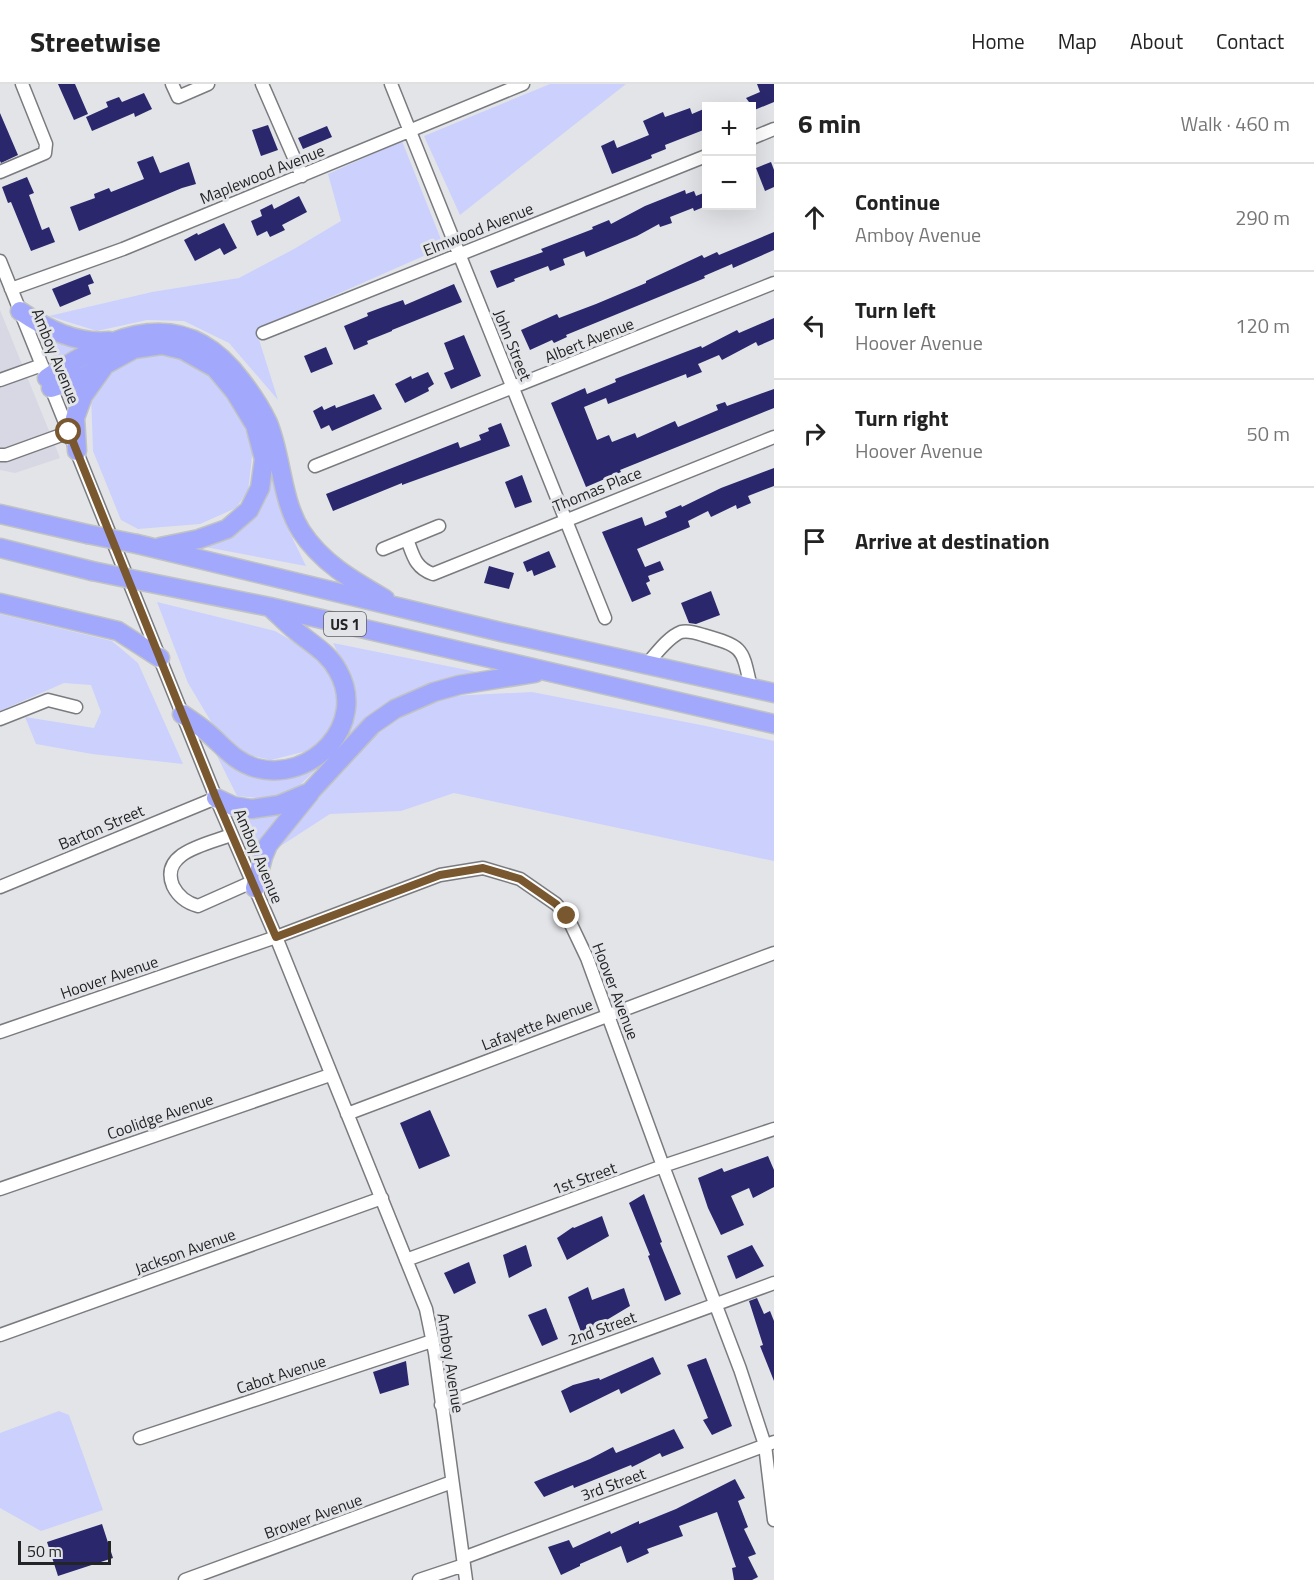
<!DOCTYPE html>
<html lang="en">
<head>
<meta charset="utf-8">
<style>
	:root { --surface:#fff; --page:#f2f2f2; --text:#222; --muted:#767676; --line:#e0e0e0 }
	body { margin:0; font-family:"Titillium Web",sans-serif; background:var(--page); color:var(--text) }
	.controls { position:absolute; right:18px; top:18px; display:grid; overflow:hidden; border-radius:0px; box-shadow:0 6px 24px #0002 }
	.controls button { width:54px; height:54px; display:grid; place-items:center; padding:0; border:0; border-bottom:2px solid var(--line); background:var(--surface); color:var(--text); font:30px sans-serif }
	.scale { position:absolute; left:18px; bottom:15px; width:93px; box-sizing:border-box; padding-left:6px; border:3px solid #232425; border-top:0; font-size:16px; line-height:21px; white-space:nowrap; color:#232425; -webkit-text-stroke:4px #e3e4e8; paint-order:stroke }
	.stop { position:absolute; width:18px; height:18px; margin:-14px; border:4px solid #79572f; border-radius:50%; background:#fff }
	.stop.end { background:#79572f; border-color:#fff; box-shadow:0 2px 6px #0008 }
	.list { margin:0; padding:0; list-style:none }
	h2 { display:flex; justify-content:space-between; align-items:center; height:78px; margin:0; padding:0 24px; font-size:26px }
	h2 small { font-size:20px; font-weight:400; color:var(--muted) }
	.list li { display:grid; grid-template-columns:39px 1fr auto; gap:18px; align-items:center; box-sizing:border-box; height:108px; padding:0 24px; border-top:2px solid var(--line) }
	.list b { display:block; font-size:22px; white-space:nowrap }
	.list p { margin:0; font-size:20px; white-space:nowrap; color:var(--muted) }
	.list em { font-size:20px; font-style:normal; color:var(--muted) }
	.icon { flex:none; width:33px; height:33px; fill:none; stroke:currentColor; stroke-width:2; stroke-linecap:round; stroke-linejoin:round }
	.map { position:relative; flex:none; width:774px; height:1496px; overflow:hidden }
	header { display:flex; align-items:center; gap:36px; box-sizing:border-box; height:84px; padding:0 30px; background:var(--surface); border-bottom:2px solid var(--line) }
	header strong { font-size:28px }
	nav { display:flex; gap:33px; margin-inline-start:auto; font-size:21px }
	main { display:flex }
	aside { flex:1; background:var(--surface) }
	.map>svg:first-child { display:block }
	.built { fill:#d7d8e4 }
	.green { fill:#cbd1fc }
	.building { fill:#2a276d }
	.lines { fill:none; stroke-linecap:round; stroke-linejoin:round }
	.minor-casing { stroke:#7a7b7f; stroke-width:15 }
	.highway-casing { stroke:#c1c2c2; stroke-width:21 }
	.minor { stroke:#fff; stroke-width:12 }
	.highway { stroke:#a2a9fc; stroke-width:18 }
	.highway-bridge-casing { stroke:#c1c2c2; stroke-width:21; stroke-linecap:butt }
	.highway-bridge { stroke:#a2a9fc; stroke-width:18 }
	.route { stroke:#79572f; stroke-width:8 }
	.labels { text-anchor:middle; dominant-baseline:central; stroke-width:6; stroke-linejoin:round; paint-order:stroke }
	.shield { fill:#e3e4e8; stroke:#5d5e60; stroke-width:1.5 }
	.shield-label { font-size:15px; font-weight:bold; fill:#232425 }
	.street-label { font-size:16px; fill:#232425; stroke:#e3e4e8 }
</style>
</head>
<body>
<header>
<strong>Streetwise</strong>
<nav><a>Home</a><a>Map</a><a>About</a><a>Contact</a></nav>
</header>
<main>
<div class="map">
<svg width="774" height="1496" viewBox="0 0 774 1496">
	<rect width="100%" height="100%" fill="#e3e4e8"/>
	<!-- built -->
	<path class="built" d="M0,226L60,374L15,389L0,386Z"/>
	<!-- green -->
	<path class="green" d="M550,0H626L460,131L424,52Z
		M402,57L444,163L256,246L278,316L229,259L184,237L147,236L97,247L49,232L152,208L239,194L294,165L341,137L328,90Z
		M41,248L79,262L56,277Z
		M168,268L203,284L234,318L253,365L248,407L236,424L200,440L138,445L121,436L93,367L91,311L113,282L130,272Z
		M272,381L287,443L306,482L200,462L239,448L266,416Z
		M157,518L275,547L315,570L332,591L340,625L331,648L311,666L271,676L239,669L216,646L188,599Z
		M0,530L112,557L138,579L183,680L92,670L36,660L25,633L94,644L101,628L91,601L64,599L0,627Z
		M333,559L482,589L419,604L366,638L345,655L356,607Z
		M532,608L706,642L774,657V777L454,709L401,727L330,730L279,763L359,664L399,634L450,612Z
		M216,670L241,687L276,694L326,676L300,701L270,715L237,712Z
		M286,728L259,766L244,736Z
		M59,1327L69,1331L103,1426L41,1447L0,1424V1349Z"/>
	<!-- building -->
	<path class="building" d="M58,0H75L88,30L74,36Z
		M757,0H774V18L752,27V22L746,14L760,8Z
		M144,9L152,25L135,33L134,29L92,47L86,33L108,23L106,18L119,13L122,18Z
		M690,24L692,30L706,24V45L665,61L666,65L651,71L652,74L612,90L601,62L614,56L617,64L649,51L643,37L663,28L665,33Z
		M0,29L18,71L1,79L0,77Z
		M268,41L278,66L261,72L252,46Z
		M327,42L332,53L303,65L298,54Z
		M153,72L160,89L189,78L196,100L182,104L79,147L70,123L95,114L94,110L109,104L111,108L144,95L137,78Z
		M771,78L774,86V103L765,107L756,84Z
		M27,93L34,109L29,111L42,146L49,143L55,158L31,167L11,118L8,119L2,103Z
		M685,106L686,110L694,107L696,112L706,108V122L694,127L693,124L670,133L672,139L660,143L659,140L637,152L586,173L584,167L563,175L565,181L550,187L548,182L514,195L515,197L497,204L490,187L543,168L541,165L593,145L592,143L609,136L611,140L645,122Z
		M299,112L307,128L282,141L285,146L270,153L267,147L257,152L251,137L262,132L260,126L272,120L274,125Z
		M224,139L237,164L224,171L220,164L195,177L184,156L197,149L198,151Z
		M774,148V166L733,184L732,180L704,192L705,194L693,199L566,251L567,253L554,259L552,256L530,266L521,246L557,230L559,234L596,220L646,199V197L702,171L704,174L717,168L719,171Z
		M90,190L94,199L88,201L91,210L60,223L52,205Z
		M454,200L462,218L392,246V247L367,257L368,260L354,266L344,242L368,232L367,229L383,223L403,216L405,221Z
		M774,234V255L758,262L756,258L722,276L719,271L698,280L702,288L687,294L686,290L608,320L606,314L584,323L597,356L609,351L612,358L635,349L637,354L675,337L678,343L718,326L716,321L725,318L727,322L774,305V324L620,386L621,388L586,403L551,319L585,304L587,310L616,298L615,295L701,262L702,264L737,246L739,249Z
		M464,251L481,292L451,305L444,289L454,285L444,259Z
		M326,263L333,280L311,289L304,272Z
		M428,288L434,300L428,304L429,307L405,319L395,300L411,292L412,295Z
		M374,310L382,325L332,347L329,341L321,345L313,327L322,322L324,326L335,321L336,324Z
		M501,339L510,362L402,401V399L333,427L326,410L458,358L460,364L481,356L479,351L489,347L488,344Z
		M774,384V402L748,412L751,419L737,425L736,421L711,433L708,427L688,437L690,443L637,465L645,483L660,477L664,486L648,492L650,497L646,499L651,510L632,518L602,448L642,433L645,442L667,433L665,428L681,421L682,423L721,404Z
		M522,391L532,418L515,424L505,398Z
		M549,467L556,483L534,492L532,486L527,488L523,478Z
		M489,482L514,489L509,505L484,499Z
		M711,507L720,531L696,540L689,539L681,519Z
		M430,1026L450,1072L419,1085L400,1039Z
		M768,1072L774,1086V1103L753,1114L749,1104L731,1112L744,1141L721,1151L708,1124L698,1094L722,1084L724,1088Z
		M644,1110L662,1158L660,1159L681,1210L665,1217L648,1172L650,1171L629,1119Z
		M602,1132L609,1152L567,1176L557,1154L573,1143L574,1144Z
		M526,1161L532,1182L509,1194L503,1171Z
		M752,1161L764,1182L736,1195L727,1172Z
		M469,1178L476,1199L454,1210L444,1189Z
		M588,1203L592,1216L624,1204L630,1222L600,1240L581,1248L568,1213Z
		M757,1214L764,1230L770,1227L774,1237V1297L760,1262L763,1261L749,1217Z
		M546,1224L558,1255L542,1262L528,1231Z
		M653,1273L661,1290L621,1310L619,1305L570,1329L561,1307L573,1301L599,1294L600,1296Z
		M706,1274L732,1342L712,1351L703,1336L708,1334L687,1281Z
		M406,1277L409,1301L380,1310L373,1288Z
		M674,1345L684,1364L662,1373L660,1369L632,1383L631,1381L574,1404L573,1401L544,1413L534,1398L590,1375L613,1363L616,1369Z
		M735,1395L745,1414L738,1417L748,1443L744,1445L756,1470L748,1473L758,1493L752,1496H734L732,1484L736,1483L717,1428L679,1442L683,1452L647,1465L649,1469L627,1479L621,1462L580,1480V1482L561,1491L548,1463L569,1456L573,1464L610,1447L611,1450L639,1437V1440L676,1425Z
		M102,1440L113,1474L58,1492L47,1458Z"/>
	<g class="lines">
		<defs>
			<path id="minor" d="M172,0L178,13L208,0
				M262,0L302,92
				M391,0L605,534
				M752,54L774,45
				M0,88L45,69L46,60L22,0
				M0,177L216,714L276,853L426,1225L435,1269L466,1496
				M11,205L123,165L523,0
				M263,249L706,72
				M0,296L42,281
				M0,371H6L75,346
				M315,382L774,199
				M407,455C413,471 415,484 433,490L774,353
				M383,465L439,442
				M647,580C656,570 668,553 681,548C688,546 697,549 703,551C744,563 742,563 751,604
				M0,635L48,616L76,623
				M231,751C208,760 159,768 173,802C178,812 187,819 198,822L252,798
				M0,803L216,714
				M0,948L276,853L440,791L483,784L520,795L556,820L567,832L587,874L663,1082L740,1285L765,1361L774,1436
				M347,1030L774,869
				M0,1105L330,991
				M406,1176L663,1082L774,1045
				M0,1251L382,1114
				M441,1321L774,1199
				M140,1354L432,1257
				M463,1474L774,1358
				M185,1496L452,1398
				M419,1496L464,1481"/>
			<path id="highway" d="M20,227C47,245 76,260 109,257
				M47,294C114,249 184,219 241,296C251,309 261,324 268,339C282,373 281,415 301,447C322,479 352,496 385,515
				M51,304L81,294L134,265L162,261L183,266L215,284L235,308L255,341L264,375L260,404L249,426L227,445L199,455L160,463
				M77,367L75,334L83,312L103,284
				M0,430L87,450
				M137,460L501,548L774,609
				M0,464L92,487
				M146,498L270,523L774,640
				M0,519L118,547L160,574
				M182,630C191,636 200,642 208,649C224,663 235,678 256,684C312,699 368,640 338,587C328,568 310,559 295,546C286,539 279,531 271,524
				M216,714L233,722L252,725L279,721L310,708L372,641L395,625L434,608L459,601L535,589
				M255,804L263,773L268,761L310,709"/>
		</defs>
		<!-- minor casing -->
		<use href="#minor" class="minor-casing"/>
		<!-- highway casing -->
		<use href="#highway" class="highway-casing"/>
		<!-- minor -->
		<use href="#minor" class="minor"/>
		<!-- highway -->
		<use href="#highway" class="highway"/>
		<defs>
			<path id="highway-bridge" d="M87,450L137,460
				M92,487L146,498"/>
		</defs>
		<!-- highway-bridge casing -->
		<use href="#highway-bridge" class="highway-bridge-casing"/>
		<!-- highway-bridge -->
		<use href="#highway-bridge" class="highway-bridge"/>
	</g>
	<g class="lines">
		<!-- route -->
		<path class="route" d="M69,348L216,714L276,853L440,791L483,784L520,795L556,820L567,832"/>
	</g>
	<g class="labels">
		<!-- shield labels -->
		<rect class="shield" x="324" y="528" width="42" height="24" rx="4.5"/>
		<g class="shield-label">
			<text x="345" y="540">US 1</text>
		</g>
		<!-- street labels -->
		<g class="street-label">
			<text transform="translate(262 90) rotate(-22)">Maplewood Avenue</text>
			<text transform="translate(478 145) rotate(-22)">Elmwood Avenue</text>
			<text transform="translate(589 256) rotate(-22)">Albert Avenue</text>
			<text transform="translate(513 261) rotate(68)">John Street</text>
			<text transform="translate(56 272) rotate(68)">Amboy Avenue</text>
			<text transform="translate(597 405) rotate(-22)">Thomas Place</text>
			<text transform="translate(101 743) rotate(-23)">Barton Street</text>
			<text transform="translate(259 772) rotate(67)">Amboy Avenue</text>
			<text transform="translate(109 893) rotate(-19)">Hoover Avenue</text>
			<text transform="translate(616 907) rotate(69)">Hoover Avenue</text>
			<text transform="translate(537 940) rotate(-21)">Lafayette Avenue</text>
			<text transform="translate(160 1032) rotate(-19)">Coolidge Avenue</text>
			<text transform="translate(584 1094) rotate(-20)">1st Street</text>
			<text transform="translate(185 1167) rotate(-20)">Jackson Avenue</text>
			<text transform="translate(602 1244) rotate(-20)">2nd Street</text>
			<text transform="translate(451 1279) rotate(81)">Amboy Avenue</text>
			<text transform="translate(281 1290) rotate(-18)">Cabot Avenue</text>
			<text transform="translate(613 1400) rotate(-20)">3rd Street</text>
			<text transform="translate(313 1432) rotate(-20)">Brower Avenue</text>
		</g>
	</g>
</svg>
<div class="controls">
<button>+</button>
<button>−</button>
</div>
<div class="scale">50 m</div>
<div class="stop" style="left:69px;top:348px"></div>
<div class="stop end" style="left:567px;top:832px"></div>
</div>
<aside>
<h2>6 min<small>Walk · 460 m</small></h2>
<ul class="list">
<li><svg class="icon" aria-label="ahead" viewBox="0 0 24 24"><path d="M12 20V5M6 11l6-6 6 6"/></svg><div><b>Continue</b><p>Amboy Avenue</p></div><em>290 m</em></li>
<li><svg class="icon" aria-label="left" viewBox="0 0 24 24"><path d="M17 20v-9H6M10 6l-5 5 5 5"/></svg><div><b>Turn left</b><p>Hoover Avenue</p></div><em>120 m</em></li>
<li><svg class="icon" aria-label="right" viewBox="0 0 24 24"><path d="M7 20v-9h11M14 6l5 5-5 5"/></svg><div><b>Turn right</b><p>Hoover Avenue</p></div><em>50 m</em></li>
<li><svg class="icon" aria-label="arrive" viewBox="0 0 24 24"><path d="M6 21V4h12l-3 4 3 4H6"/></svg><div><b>Arrive at destination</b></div></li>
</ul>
</aside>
</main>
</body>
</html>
